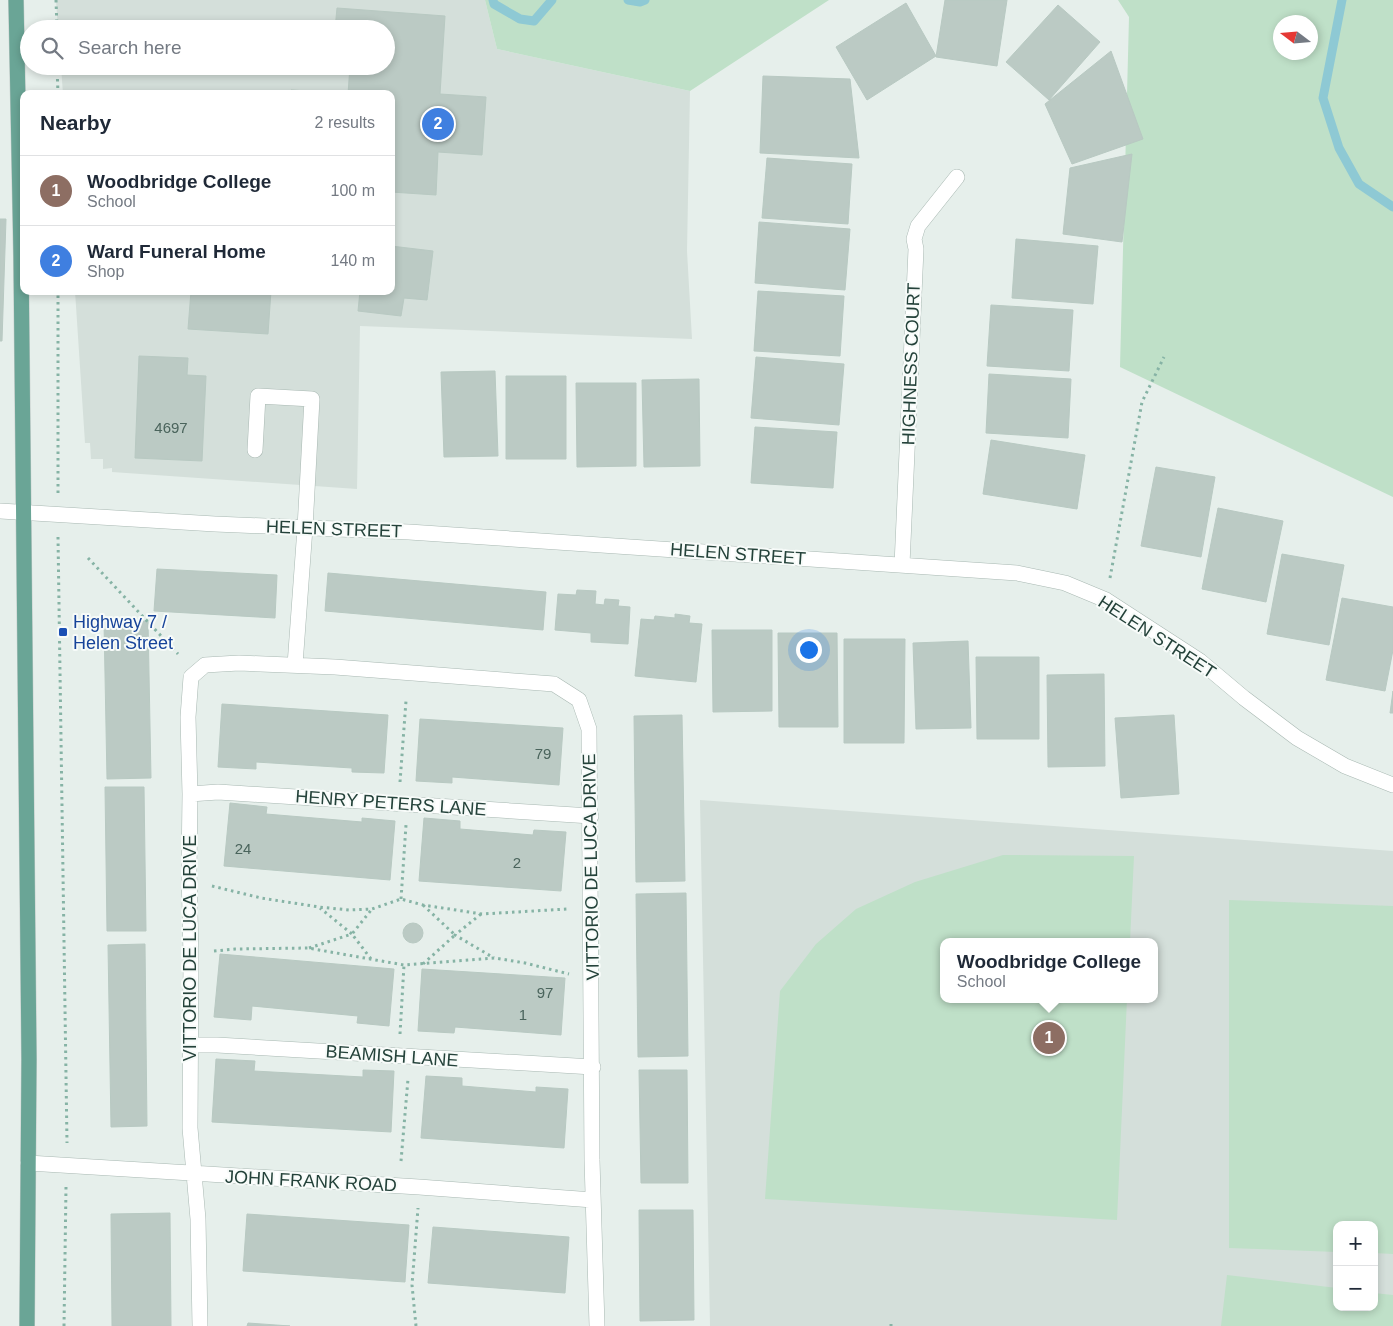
<!DOCTYPE html>
<html lang="en">
<head>
<meta charset="utf-8">
<style>
	:root { --surface:#fff; --page:#f6f6f7; --text:#1f2937; --muted:#747a83; --line:#e0e1e3; --accent:#2563eb }
	body { margin:0; font-family:Helvetica,sans-serif; background:var(--page); color:var(--text) }
	.controls { position:absolute; right:15px; bottom:15px; display:grid; overflow:hidden; border-radius:10px; box-shadow:0 2px 8px #0003 }
	.controls button { width:45px; height:45px; display:grid; place-items:center; padding:0; border:0; border-bottom:1px solid var(--line); background:var(--surface); color:var(--text); font:25px sans-serif }
	.compass { position:absolute; left:1273px; top:15px; width:45px; height:45px; border-radius:50%; background:var(--surface); box-shadow:0 2px 8px #0003; rotate:286deg }
	.you { position:absolute; left:808px; top:649px; width:18px; height:18px; margin:-12px; border:4px solid #fff; border-radius:50%; background:#1a73e8; box-shadow:0 0 0 8px #1a73e833 }
	.badge { display:grid; place-items:center; width:32px; height:32px; border-radius:50%; background:var(--accent); color:#fff; font-size:16px; font-weight:700 }
	.pin { position:absolute; translate:-50% -50%; border:2px solid #fff; box-shadow:0 1px 5px #0006 }
	.popup { position:absolute; left:940px; top:938px; width:218px; height:65px; box-sizing:border-box; display:grid; place-content:center; border-radius:10px; background:var(--surface); filter:drop-shadow(0 1px 4px #0005); font-size:16px; white-space:nowrap; color:var(--muted) }
	.popup b { font-size:19px; color:var(--text) }
	.popup::after { content:''; position:absolute; left:50%; top:100%; margin-left:-10px; border:10px solid transparent; border-top-color:var(--surface) }
	.list { margin:0; padding:0; list-style:none }
	h2 { display:flex; justify-content:space-between; align-items:center; height:65px; margin:0; padding:0 20px; font-size:21px }
	h2 small { font-size:16px; font-weight:400; color:var(--muted) }
	.list li { display:grid; grid-template-columns:32px 1fr auto; gap:15px; align-items:center; box-sizing:border-box; height:70px; padding:0 20px; border-top:1px solid var(--line) }
	.list b { display:block; font-size:19px; white-space:nowrap }
	.list p { margin:0; font-size:16px; white-space:nowrap; color:var(--muted) }
	.list em { font-size:16px; font-style:normal; color:var(--muted) }
	.icon { flex:none; width:28px; height:28px; fill:none; stroke:currentColor; stroke-width:2; stroke-linecap:round; stroke-linejoin:round }
	.map { position:relative; flex:none; width:1393px; height:1326px; overflow:hidden }
	.search { position:absolute; background:var(--surface); box-shadow:0 2px 8px #0003; left:20px; top:20px; width:375px; height:55px; display:flex; align-items:center; gap:12px; box-sizing:border-box; padding:0 18px; border-radius:28px; color:var(--muted); font-size:19px }
	.panel { position:absolute; background:var(--surface); box-shadow:0 2px 8px #0003; left:20px; top:90px; width:375px; height:205px; border-radius:10px }
	.map>svg:first-child { display:block }
	.built { fill:#d4dfda; fill-rule:evenodd }
	.green { fill:#bfe0c8; fill-rule:evenodd }
	.lines { fill:none; stroke-linecap:round; stroke-linejoin:round }
	.stream { stroke:#8ec9d4; stroke-width:9 }
	.building { fill:#bbcac4; stroke:#b8c9c2 }
	.lane-casing { stroke:#a8b8b2; stroke-width:16 }
	.street-casing { stroke:#a8b8b2; stroke-width:16 }
	.primary-casing { stroke:#c2cac8; stroke-width:16 }
	.path { stroke:#86b3a5; stroke-width:3; stroke-dasharray:2.5 4; stroke-linecap:butt }
	.lane { stroke:#fff; stroke-width:15 }
	.street { stroke:#fff; stroke-width:15 }
	.primary { stroke:#6aa596; stroke-width:15 }
	.transit-dot { fill:#1a4fb4; stroke:#f7fbf9; stroke-width:2 }
	.labels { text-anchor:middle; dominant-baseline:central; stroke-width:4; stroke-linejoin:round; paint-order:stroke }
	.number-label { font-size:15px; fill:#4a645c }
	.street-label { font-size:18px; fill:#24423a; stroke:#f7fbf9 }
	.transit-label { font-size:18px; fill:#164399; stroke:#f7fbf9; text-anchor:start }
</style>
</head>
<body>
<div class="map">
<svg width="1393" height="1326" viewBox="0 0 1393 1326">
	<rect width="100%" height="100%" fill="#e6efeb"/>
	<!-- built -->
	<path class="built" d="M56,0H485L497,49L690,91L687,251L692,339L360,326L357,489L112,472V468L103,469V459H91L90,443H85L75,291H391V94H63L61,66H386V29H58Z
		M700,800L1393,851V1326H710ZM944,942H1154V999H944ZM1337,1225H1374V1307H1337Z"/>
	<!-- green -->
	<path class="green" d="M485,0H829L690,91L497,49Z
		M1118,0H1393V497L1120,367L1129,17ZM1280,22H1310V52H1280Z
		M1003,855L1134,856L1130,942H944V999H1127L1117,1220L765,1199L780,991L816,944L856,909L915,882Z
		M1229,900L1393,906V1254L1374,1253V1225H1337V1252L1229,1248Z
		M1227,1275L1337,1288V1307H1374V1293L1393,1295V1326H1221Z"/>
	<g class="lines">
		<!-- stream -->
		<path class="stream" d="M493,0L494,4L520,19L534,21L552,0
			M628,0L640,2L645,0
			M1342,0L1323,98L1339,148L1359,184L1393,207"/>
	</g>
	<!-- building -->
	<path class="building" d="M945,0H1007L997,66L936,57Z
		M906,3L936,56L867,100L836,47Z
		M1058,5L1100,42L1049,100L1006,62Z
		M337,8L445,16L440,94L486,97L482,155L438,152L436,195L391,192V94H348L350,66H386V29H335Z
		M1111,51L1143,139L1072,164L1045,104Z
		M763,76L850,79L859,158L760,153Z
		M291,90L324,92V94H290Z
		M1132,154L1122,242L1063,234L1070,168Z
		M767,158L852,164L848,224L762,218Z
		M0,219H6L2,341H0Z
		M759,222L850,229L845,290L755,283Z
		M1016,239L1098,246L1093,304L1012,298Z
		M391,246L433,251L427,300L404,298L401,316L358,311L360,291H391Z
		M191,291H271L268,334L188,329Z
		M758,291L844,296L840,356L754,351Z
		M991,305L1073,310L1069,371L987,366Z
		M139,356L188,358L187,375L206,376L202,461L135,458Z
		M756,357L844,364L839,425L751,418Z
		M495,371L498,456L444,457L441,372Z
		M989,374L1071,379L1068,438L986,433Z
		M506,376H566V459H506Z
		M699,379L700,466L644,467L642,380Z
		M576,383H636V466L577,467Z
		M755,427L837,432L833,488L751,483Z
		M991,440L1085,455L1077,509L983,494Z
		M1156,467L1215,477L1201,557L1141,546Z
		M1218,508L1283,521L1266,602L1202,589Z
		M1282,554L1344,565L1329,645L1267,634Z
		M157,569L277,575L275,618L154,611Z
		M328,573L546,592L543,630L325,611Z
		M577,590L596,591L595,604L604,605L605,599L619,600L618,606L630,607L628,644L591,642V633L555,630L558,594L576,595Z
		M1342,598L1393,607V650L1385,691L1326,680Z
		M675,614L690,616L689,623L702,624L696,682L635,676L641,619L654,620L655,616L675,618Z
		M148,621L151,778L107,779L104,622Z
		M712,630H772V711L713,712Z
		M778,633H837L838,727H779Z
		M844,639H905L904,743H844Z
		M968,641L971,728L916,729L913,643Z
		M976,657H1039V739H977Z
		M1104,674L1105,766L1048,767L1047,675Z
		M1393,691V713H1390Z
		M222,704L388,715L384,773L352,772V768L256,762V769L218,767Z
		M682,715L685,881L636,882L634,716Z
		M1174,715L1179,794L1121,798L1115,718Z
		M420,719L563,728L559,785L452,777V783L416,781Z
		M105,787H144L146,931H107Z
		M230,803L267,807L266,814L362,822V818L395,821L390,880L224,866Z
		M424,818L460,821V829L533,835L534,830L566,832L561,891L419,881Z
		M686,893L688,1056L638,1057L636,894Z
		M403 933a10 10 0 1 1 20 0a10 10 0 1 1-20 0Z
		M145,944L147,1126L111,1127L108,945Z
		M220,954L394,969L389,1026L357,1023L358,1016L252,1006L251,1020L214,1017Z
		M422,969L565,978L561,1035L455,1027L454,1033L418,1031Z
		M216,1059L255,1061L254,1071L363,1077V1070L394,1071L391,1132L212,1122Z
		M639,1070H687L688,1183H641Z
		M426,1076L462,1078V1086L536,1092V1087L568,1089L564,1148L421,1138Z
		M639,1210H693L694,1320L640,1321Z
		M170,1213L171,1326H112L111,1214Z
		M247,1214L409,1225L405,1282L243,1271Z
		M433,1227L569,1237L565,1293L428,1283Z
		M248,1323L290,1326H247Z"/>
	<g class="lines">
		<defs>
			<path id="lane" d="M255,450L258,396L312,399L305,528"/>
			<path id="street" d="M0,511L215,524L409,532L1017,573L1065,583L1106,600L1200,661L1244,698L1297,738L1345,766L1393,785
				M902,565L916,249L914,239L918,226L957,177
				M295,665L305,528
				M190,794L218,792L591,816
				M191,1045H217L593,1067
				M28,1163L419,1187L593,1200
				M200,1326L198,1219L190,1128L191,957L189,871L190,794L188,717L191,677L205,665L239,663L335,667L554,684L579,700L589,729L592,1160L597,1326"/>
			<path id="primary" d="M16,0L21,256L29,1059L27,1326"/>
		</defs>
		<!-- lane casing -->
		<use href="#lane" class="lane-casing"/>
		<!-- street casing -->
		<use href="#street" class="street-casing"/>
		<!-- primary casing -->
		<use href="#primary" class="primary-casing"/>
		<!-- path -->
		<path class="path" d="M56,0L57,29
			M57,66L58,94
			M58,493V291
			M58,537L67,1143
			M88,558L178,654
			M1110,578L1142,402L1164,357
			M400,782L406,701
			M212,886L261,898L319,907L349,910L372,909L401,899L423,905L482,914L568,909
			M401,899L406,825
			M481,914L455,935L494,958
			M309,948L352,934L320,908
			M214,951L235,949L308,948L404,965L495,958L525,963L569,974
			M371,959L352,934L372,909
			M423,964L455,935L423,905
			M400,1034L404,965
			M401,1161L408,1079
			M64,1326L66,1187
			M416,1326L412,1285L418,1208
			M891,1326V1324"/>
		<!-- lane -->
		<use href="#lane" class="lane"/>
		<!-- street -->
		<use href="#street" class="street"/>
		<!-- primary -->
		<use href="#primary" class="primary"/>
	</g>
	<!-- markers -->
	<rect class="transit-dot" x="58" y="627" width="10" height="10" rx="2.5"/>
	<g class="labels">
		<!-- number labels -->
		<g class="number-label">
			<text x="171" y="427">4697</text>
			<text x="543" y="753">79</text>
			<text x="243" y="848">24</text>
			<text x="517" y="862">2</text>
			<text x="545" y="992">97</text>
			<text x="523" y="1014">1</text>
		</g>
		<!-- street labels -->
		<g class="street-label">
			<text transform="translate(911 364) rotate(-88)">HIGHNESS COURT</text>
			<text transform="translate(334 529) rotate(2)">HELEN STREET</text>
			<text transform="translate(738 554) rotate(4)">HELEN STREET</text>
			<text transform="translate(1157 637) rotate(33)">HELEN STREET</text>
			<text transform="translate(391 803) rotate(4)">HENRY PETERS LANE</text>
			<text transform="translate(591 867) rotate(-91)">VITTORIO DE LUCA DRIVE</text>
			<text transform="translate(190 948) rotate(-90)">VITTORIO DE LUCA DRIVE</text>
			<text transform="translate(392 1056) rotate(4)">BEAMISH LANE</text>
			<text transform="translate(311 1181) rotate(3)">JOHN FRANK ROAD</text>
		</g>
		<!-- transit labels -->
		<g class="transit-label">
			<text x="73" y="622">Highway 7 /<tspan x="73" dy="21">Helen Street</tspan></text>
		</g>
	</g>
</svg>
<div class="controls">
<button>+</button>
<button>−</button>
</div>
<svg class="compass" viewBox="-18 -18 36 36"><path d="M0-13l5 13h-10z" fill="#e53935"/><path d="M0 13l5-13h-10z" fill="#747a83"/></svg>
<div class="you"></div>
<div class="pin badge" style="left:1049px;top:1038px;background:#8d6e63">1</div>
<div class="popup"><b>Woodbridge College</b>School</div>
<div class="pin badge" style="left:438px;top:124px;background:#3f7fe0">2</div>
<div class="search"><svg class="icon" aria-label="search" viewBox="0 0 24 24"><circle cx="10" cy="10" r="6"/><path d="M15 15l6 6"/></svg>Search here</div>
<section class="panel">
<h2>Nearby<small>2 results</small></h2>
<ul class="list">
<li><span class="badge" style="background:#8d6e63">1</span><div><b>Woodbridge College</b><p>School</p></div><em>100 m</em></li>
<li><span class="badge" style="background:#3f7fe0">2</span><div><b>Ward Funeral Home</b><p>Shop</p></div><em>140 m</em></li>
</ul>
</section>
</div>
</body>
</html>
